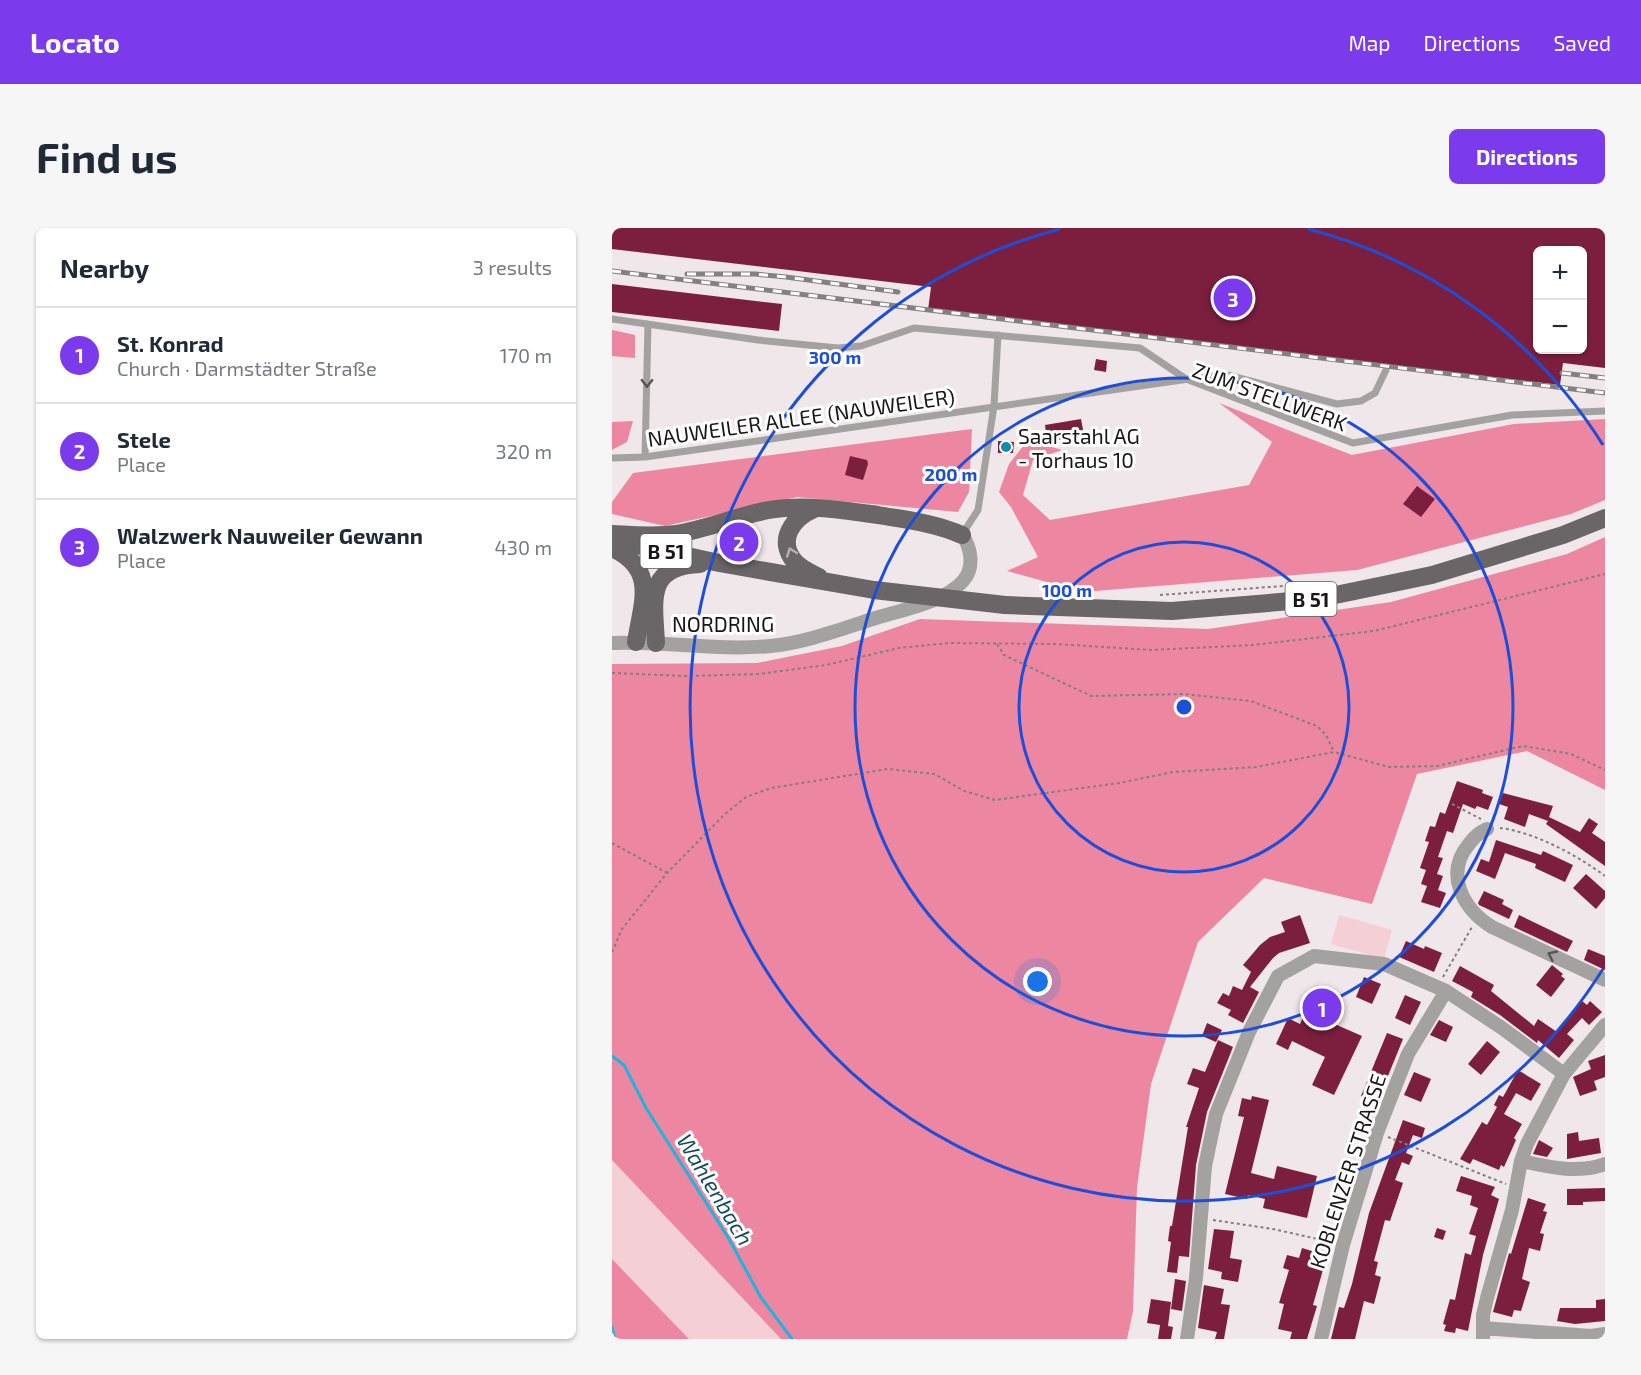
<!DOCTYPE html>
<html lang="en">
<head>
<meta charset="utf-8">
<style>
	:root { --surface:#fff; --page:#f6f6f7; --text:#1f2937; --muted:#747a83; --line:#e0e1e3; --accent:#7c3aed }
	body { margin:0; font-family:"Exo 2",sans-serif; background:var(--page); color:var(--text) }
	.controls { position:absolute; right:18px; top:18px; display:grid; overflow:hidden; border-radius:9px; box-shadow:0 2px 4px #0004 }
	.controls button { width:54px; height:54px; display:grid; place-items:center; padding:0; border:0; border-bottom:2px solid var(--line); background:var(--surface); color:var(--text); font:30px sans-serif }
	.you { position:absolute; left:426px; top:754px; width:21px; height:21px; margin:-15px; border:4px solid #fff; border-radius:50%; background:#1a73e8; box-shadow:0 0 0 9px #1a73e833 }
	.badge { display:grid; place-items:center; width:39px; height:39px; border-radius:50%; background:var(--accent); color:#fff; font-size:20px; font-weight:700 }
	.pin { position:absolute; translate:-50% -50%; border:3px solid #fff; box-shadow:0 2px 6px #0006 }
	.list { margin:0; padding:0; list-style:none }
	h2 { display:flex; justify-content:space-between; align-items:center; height:78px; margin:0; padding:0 24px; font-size:26px }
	h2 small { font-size:20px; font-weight:400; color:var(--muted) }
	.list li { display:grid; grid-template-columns:39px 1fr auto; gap:18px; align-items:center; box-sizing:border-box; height:96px; padding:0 24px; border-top:2px solid var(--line) }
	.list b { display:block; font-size:22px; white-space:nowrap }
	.list p { margin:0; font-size:20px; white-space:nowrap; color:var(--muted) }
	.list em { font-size:20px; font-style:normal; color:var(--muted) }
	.map { position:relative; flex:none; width:993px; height:1111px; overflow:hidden; border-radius:9px }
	header { display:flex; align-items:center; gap:36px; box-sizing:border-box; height:84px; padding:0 30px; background:var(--accent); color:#fff }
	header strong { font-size:28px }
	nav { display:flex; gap:33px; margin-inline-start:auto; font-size:21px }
	.intro { display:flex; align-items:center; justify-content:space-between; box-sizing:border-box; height:144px; padding:0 36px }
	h1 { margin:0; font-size:42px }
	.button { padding:15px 27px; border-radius:9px; background:var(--accent); color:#fff; font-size:21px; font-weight:700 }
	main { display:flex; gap:36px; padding:0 36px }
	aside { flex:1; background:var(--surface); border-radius:9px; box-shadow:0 2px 4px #0004 }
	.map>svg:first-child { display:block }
	.green { fill:#f5cfd6 }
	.forest { fill:#ed86a0 }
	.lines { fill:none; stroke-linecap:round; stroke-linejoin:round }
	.stream { stroke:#1db5df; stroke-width:3 }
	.building { fill:#7c1f3f; fill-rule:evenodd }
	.path { stroke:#837e7f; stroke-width:2; stroke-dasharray:3 3; stroke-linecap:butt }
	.lane { stroke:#a4a1a1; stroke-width:7 }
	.street { stroke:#a4a1a1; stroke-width:14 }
	.primary { stroke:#6a6566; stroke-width:18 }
	.rail-casing { stroke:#847f80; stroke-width:5 }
	.rail { stroke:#fff; stroke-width:3; stroke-dasharray:9; stroke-linecap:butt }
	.primary-bridge { stroke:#6a6566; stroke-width:18 }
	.oneway { stroke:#575555 }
	.oneway2 { stroke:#b4b2b2 }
	.ring { fill:none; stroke:#1d4ed8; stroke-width:3 }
	.poi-dot { fill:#108cae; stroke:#fff; stroke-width:2 }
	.labels { text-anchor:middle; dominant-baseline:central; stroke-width:6; stroke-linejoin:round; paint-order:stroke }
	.shield { fill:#fff; stroke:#5d5c5c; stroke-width:1.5 }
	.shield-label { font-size:20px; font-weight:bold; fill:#181616 }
	.street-label { font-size:21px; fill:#181616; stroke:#fff }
	.poi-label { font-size:21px; fill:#181616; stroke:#fff; text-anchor:start }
	.water-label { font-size:22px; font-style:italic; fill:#134c5e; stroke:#fff }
	.centre { fill:#1d4ed8; stroke:#fff; stroke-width:3 }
	.ring-label { font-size:18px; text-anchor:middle; font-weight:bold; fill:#1d4ed8; stroke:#fff; stroke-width:6; stroke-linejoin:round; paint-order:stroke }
</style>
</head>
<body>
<header>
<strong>Locato</strong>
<nav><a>Map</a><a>Directions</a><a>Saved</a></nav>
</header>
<div class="intro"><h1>Find us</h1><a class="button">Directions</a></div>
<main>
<aside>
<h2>Nearby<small>3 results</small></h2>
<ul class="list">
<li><span class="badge">1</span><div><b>St. Konrad</b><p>Church · Darmstädter Straße</p></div><em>170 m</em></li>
<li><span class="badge">2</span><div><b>Stele</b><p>Place</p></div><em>320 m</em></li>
<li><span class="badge">3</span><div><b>Walzwerk Nauweiler Gewann</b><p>Place</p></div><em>430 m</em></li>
</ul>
</aside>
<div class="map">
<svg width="993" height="1111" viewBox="0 0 993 1111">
	<rect width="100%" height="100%" fill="#efe7e9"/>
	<!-- green -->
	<path class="green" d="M727,687L780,702L772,731L719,716Z
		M0,932L169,1111H77L0,1031Z"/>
	<!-- forest -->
	<path class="forest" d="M0,102L23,107V130L0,128Z
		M607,175L740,227L902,196L993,191V272L959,286L745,342L471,364L395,343L426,329L399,279L387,264L397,236L416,212L450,222L421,232L411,267L438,292L637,257L660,214Z
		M21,193L15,214L0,222V194Z
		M360,201L357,264L346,284L185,269L53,298L0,286V274L21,245Z
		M993,309V562L915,523L805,546L760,676L652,650L586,714L539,856L525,959L521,1083L515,1111H169L0,932V436L145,435L230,418L308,391L596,401L779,374L955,326Z
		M0,1031L77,1111H0Z"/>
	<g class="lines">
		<!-- stream -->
		<path class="stream" d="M0,828L12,837L34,880L117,1011L148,1068L180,1111
			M0,1099L3,1111"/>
	</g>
	<!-- building -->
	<path class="building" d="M0,0H993V140L951,135L948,157L316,82L319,59L0,21ZM926,22H970V122H926Z
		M0,56L170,76L167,103L0,84Z
		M484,131L495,133L494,144L482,142Z
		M469,191L472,207L435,214L433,197Z
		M386,213L402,214L401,225H386Z
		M238,228L255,232L256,236L251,252L233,247Z
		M805,258L823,271L809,289L791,276Z
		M845,553L871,562L870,565L881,569L876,582L865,578L863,581L851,576L841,605L835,603L826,629L831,630L825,646L831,648L826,662L834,665L828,680L809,674L815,658L809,656L814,642L808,640L817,614L813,613L818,598L823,599L828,584L833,586Z
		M891,565L941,578L936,592L937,589L968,604L977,590L986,596L980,605L993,614V638L934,596L936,593L917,586L913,599L892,591L896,579L887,576Z
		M884,612L929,627L931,623L961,637L953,654L923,640L924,636L893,625L883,651L864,643L869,631L877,634Z
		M974,646L993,663V670L984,681L961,660Z
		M872,663L892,672L890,676L901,682L897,691L867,677L866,675Z
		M688,687L698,715L667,725L661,730L638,759L647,764L631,795L616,787L619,782L605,775L611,765L617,768L621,758L630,762L639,744L631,737L648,717L658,709L673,704L669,694Z
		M907,687L961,713L955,724L902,699Z
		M794,713L812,721L813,718L830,725L822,744L787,729Z
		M976,721L993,728V742L972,732Z
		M940,737L951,746L949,748L953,751L939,769L924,757Z
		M848,738L882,757L879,763L922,798L926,791L945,804L970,773L975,777L978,773L990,784L977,797L970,790L955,806L962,812L947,830L926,812L925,815L888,787L859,769L861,764L840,753Z
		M752,749L769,756L760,776L744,769Z
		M705,758L729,769L718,794L750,808L722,867L700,857L713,829L680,813L676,822L664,816L676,790L688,796Z
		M793,767L809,774L798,797L783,790Z
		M827,792L841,799L834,814L818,807Z
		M595,795L610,802L604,814L590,808Z
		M775,805L791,811L765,875L749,868Z
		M606,812L621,819L595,884L584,937L577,1029L567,1028L565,1045L555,1044L559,1014L556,1013L558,998H560L576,899H574L587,860L575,856L581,840L593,844Z
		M875,813L888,824L869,847L856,836Z
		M993,827V849L982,853L985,862L968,868L961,849L979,841L976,833Z
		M906,842L929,856L919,873L904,865L892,886L910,896L902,910L904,912L892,939L889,937L887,942L861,931L858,936L848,931L870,894L875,897L885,879L882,877L887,867L891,869Z
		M802,844L819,851L809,874L792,867Z
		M640,868L657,872L639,945L662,951L665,938L705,948L695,990L651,980L653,971L636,967L635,971L613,966L632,889L626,888L630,870L639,872Z
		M791,892L813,900L810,910L801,907L794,925L801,928L797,937L790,934L783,952L791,955L778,993L773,992L762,1033L766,1034L763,1047L769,1049L762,1076L752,1073L743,1111H719L727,1079L732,1080L740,1056L757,985Z
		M966,904L967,913L987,910L989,925L955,931V906Z
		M927,912L941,920L935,929L921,926Z
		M849,948L883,959L879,967L887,971L871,1027L856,1103L844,1100L843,1105L832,1103L834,1097L831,1096L838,1071L843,1072L853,1025L859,1027L864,1008L857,1006L866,980L858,977L860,968L844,963Z
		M993,960V973L971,974V977H955V961Z
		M916,970L934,976L931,983L935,984L928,1005L932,1006L928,1023L917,1020L910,1051L918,1054L909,1083L902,1082L900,1089L881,1084L897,1025L899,1026Z
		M825,1000L834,1003L831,1012L822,1009Z
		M602,1001L622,1003L618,1030L630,1032L626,1054L609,1051L610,1044L596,1041Z
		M690,1020L703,1024V1021L716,1024L701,1077L705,1078L695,1111H678L680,1104L666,1101L672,1076L667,1075L677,1042L671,1040L675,1027L687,1030Z
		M563,1051L574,1053L570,1083L559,1081Z
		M592,1057L612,1061L609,1076L618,1077L612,1111H603L605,1104L586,1100Z
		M539,1071L559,1074L556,1098L561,1099L559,1111H546L548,1097L535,1095Z
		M993,1071V1093L963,1096L945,1093L948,1080H984V1072Z"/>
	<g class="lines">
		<!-- path -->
		<path class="path" d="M548,367L671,358
			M385,416L392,427L479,468L571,466L639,473L705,498L714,507L722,524
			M0,445L74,448L147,446L214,437L287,420L337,415L443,416L540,422L641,417L762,403L993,346
			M840,576L869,591
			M888,600C922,604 965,627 993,648
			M0,615L55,645
			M0,724L10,701L55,645L113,586L134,569L159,560L276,541L323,546L352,563L383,572L507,555L561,544L644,539L722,524L777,539L825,538L911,518L959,526L993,542
			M831,749L860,699
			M776,909L894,956
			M601,992L661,1001L719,1014"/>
		<!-- lane -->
		<path class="lane" d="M0,91L146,112L226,120L249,118L302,100L528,120L574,151L741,215L900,187L993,183
			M33,229L36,96
			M0,230L33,229L612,146L725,176L749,173L763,165L774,142
			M351,305L366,282L382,178L386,107"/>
		<!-- street -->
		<path class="street" d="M0,415C53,413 106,423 159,418C196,414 229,401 264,390C290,382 333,374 351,353C363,340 359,319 350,307
			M875,601C868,604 862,609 857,616C832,646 851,681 880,699L993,752
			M909,933C937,939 965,946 993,936
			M871,1100L979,1108L993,1106
			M575,1111L584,1050L593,938L604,886L637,804L666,748L702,728L772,736L834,763L890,800L952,846
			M709,1111L731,1017L765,905L796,826L834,763
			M871,1111V1087L875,1070L900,982L909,933L915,916L952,846L993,797"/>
		<!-- primary -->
		<path class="primary" d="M202,281C181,290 164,312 183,334C189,341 199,345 207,349
			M0,306C21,307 42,309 64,306C95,301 125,288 157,282C193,276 230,282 266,287C295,292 323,295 350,307
			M16,315L107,335L262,362
			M0,320C46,341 30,375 24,414
			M393,377L560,383L704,371L820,347L951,307L993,290
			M44,415C42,373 33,338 88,336"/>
		<defs>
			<path id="rail" d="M0,43L993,165
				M75,46H143L174,49L286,64
				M950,145L993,150"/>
		</defs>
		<!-- rail casing -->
		<use href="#rail" class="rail-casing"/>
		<!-- rail -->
		<use href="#rail" class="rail"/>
		<!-- primary-bridge -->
		<path class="primary-bridge" d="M262,362L393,377"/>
	</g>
	<!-- one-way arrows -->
	<defs><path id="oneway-chevron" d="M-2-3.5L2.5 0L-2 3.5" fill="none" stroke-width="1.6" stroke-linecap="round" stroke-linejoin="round" transform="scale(1.5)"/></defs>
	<g class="oneway">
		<use href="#oneway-chevron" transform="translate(35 155) rotate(91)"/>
		<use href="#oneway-chevron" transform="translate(940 727) rotate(-155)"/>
	</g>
	<use class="oneway2" href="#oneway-chevron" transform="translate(179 324) rotate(-110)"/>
	<!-- distance rings -->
	<g class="ring">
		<circle cx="572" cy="479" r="165"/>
		<circle cx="572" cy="479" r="329"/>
		<path d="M991 741A494 494 0 1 1 448 1M696 1A494 494 0 0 1 991 217"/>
	</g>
	<!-- markers -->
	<circle class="poi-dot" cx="394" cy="219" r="6"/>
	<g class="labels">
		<!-- shield labels -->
		<g class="shield">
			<rect x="28.5" y="306" width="51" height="34" rx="4.5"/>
			<rect x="673.5" y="354" width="51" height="34" rx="4.5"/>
		</g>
		<g class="shield-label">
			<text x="54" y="323">B 51</text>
			<text x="699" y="371">B 51</text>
		</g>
		<!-- street labels -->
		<g class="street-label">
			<text transform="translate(658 168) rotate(20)">ZUM STELLWERK</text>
			<text transform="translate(189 189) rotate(-8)">NAUWEILER ALLEE (NAUWEILER)</text>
			<text x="111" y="395">NORDRING</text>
			<text transform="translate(735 943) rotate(-72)">KOBLENZER STRASSE</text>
		</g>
		<!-- poi labels -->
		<g class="poi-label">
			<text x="406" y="207">Saarstahl AG<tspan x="406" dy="24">- Torhaus 10</tspan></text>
		</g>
		<!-- water labels -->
		<g class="water-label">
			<text transform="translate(104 961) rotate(59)">Wahlenbach</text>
		</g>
	</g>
	<circle cx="572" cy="479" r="9" class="centre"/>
	<g class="ring-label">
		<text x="223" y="136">300 m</text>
		<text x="339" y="253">200 m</text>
		<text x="455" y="369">100 m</text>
	</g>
</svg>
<div class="controls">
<button>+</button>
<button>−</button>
</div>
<div class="you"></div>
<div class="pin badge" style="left:710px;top:780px">1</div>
<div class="pin badge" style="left:127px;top:314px">2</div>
<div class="pin badge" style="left:621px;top:70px">3</div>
</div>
</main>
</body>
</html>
